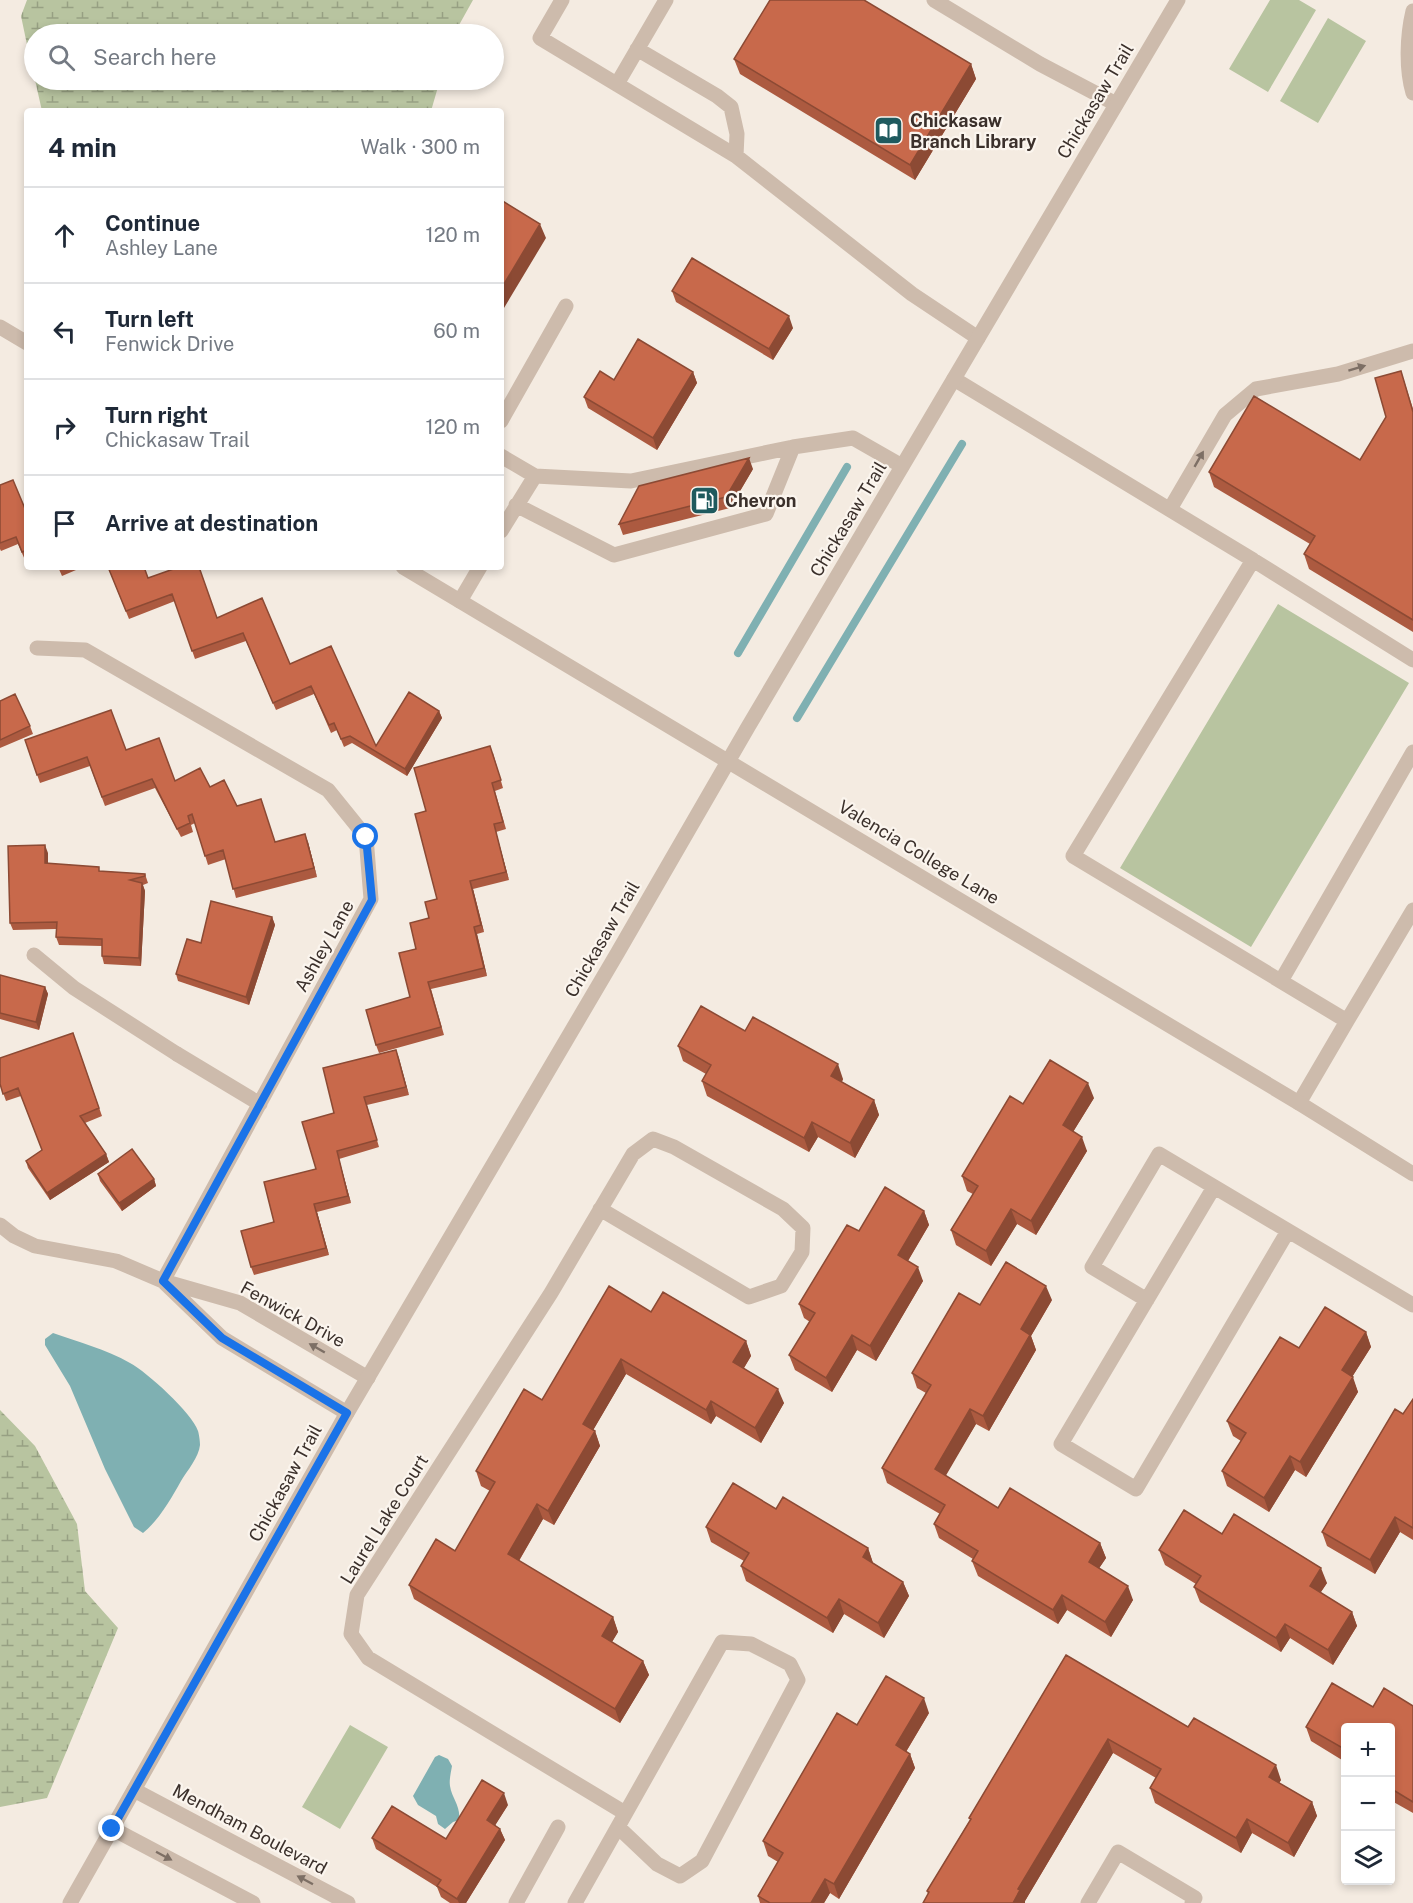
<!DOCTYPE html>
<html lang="en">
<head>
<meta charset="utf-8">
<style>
	:root { --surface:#fff; --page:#f6f6f7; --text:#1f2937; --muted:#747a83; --line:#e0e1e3 }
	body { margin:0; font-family:"Public Sans",sans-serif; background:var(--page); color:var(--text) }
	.controls { position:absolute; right:18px; bottom:18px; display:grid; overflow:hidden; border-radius:6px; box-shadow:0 3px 9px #0003 }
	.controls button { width:54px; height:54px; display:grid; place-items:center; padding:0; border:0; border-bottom:2px solid var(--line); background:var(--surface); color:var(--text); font:30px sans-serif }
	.stop { position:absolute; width:18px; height:18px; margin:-14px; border:4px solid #1a73e8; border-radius:50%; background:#fff }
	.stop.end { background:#1a73e8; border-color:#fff; box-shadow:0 2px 6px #0008 }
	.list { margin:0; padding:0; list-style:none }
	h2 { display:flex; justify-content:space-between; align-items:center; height:78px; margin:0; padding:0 24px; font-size:26px }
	h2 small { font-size:20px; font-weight:400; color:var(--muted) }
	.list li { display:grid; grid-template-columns:39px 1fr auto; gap:18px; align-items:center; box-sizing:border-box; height:96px; padding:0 24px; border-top:2px solid var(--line) }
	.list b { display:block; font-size:22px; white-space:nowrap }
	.list p { margin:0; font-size:20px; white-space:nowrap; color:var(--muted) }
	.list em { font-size:20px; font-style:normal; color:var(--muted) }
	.icon { flex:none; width:33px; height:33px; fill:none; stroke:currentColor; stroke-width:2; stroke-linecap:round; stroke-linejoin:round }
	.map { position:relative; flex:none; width:1413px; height:1903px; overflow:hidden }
	.search { position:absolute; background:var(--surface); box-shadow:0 3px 9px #0003; left:24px; top:24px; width:480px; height:66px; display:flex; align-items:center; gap:15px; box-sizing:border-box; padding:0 21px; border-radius:33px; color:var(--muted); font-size:22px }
	.panel { position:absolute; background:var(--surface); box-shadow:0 3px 9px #0003; left:24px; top:108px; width:480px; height:462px; border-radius:6px }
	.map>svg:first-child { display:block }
	.wetland { fill:url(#wetland-marsh) }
	.pitch { fill:#b8c4a0 }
	.water { fill:#7fb0b2 }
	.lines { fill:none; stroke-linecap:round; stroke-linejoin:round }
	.stream { stroke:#7fb0b2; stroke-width:8 }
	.service { stroke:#cdbbac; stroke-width:15 }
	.minor { stroke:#cdbbac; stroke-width:15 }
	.tertiary { stroke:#cdbbac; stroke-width:15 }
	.wall { fill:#ac5a40 }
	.shaded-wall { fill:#8c4a34 }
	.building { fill:#c8694b; stroke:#8c4a34; stroke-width:1.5 }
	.oneway { fill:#7d6f65 }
	.route { stroke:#1a73e8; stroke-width:8 }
	.labels { text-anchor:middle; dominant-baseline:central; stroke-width:4.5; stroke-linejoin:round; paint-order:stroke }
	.street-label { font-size:18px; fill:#3b302b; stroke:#fbf5ee }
	.poi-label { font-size:18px; font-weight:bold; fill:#3b302b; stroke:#fbf5ee; text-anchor:start }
</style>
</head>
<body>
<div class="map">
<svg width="1413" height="1903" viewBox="0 0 1413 1903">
	<defs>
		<pattern id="wetland-marsh" width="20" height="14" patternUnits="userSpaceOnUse" patternTransform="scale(1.5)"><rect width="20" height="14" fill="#b8c4a0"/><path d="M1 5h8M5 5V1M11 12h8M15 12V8" fill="none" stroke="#97a083"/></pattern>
	</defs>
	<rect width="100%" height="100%" fill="#f4ebe1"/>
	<!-- wetland -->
	<path class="wetland" d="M27,0H473L454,34H34V78L21,16Z
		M35,80H440L431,111H42Z
		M0,1410L35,1446L77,1524L85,1591L118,1628L47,1798L0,1807Z"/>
	<!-- pitch -->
	<path class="pitch" d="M1270,0H1299L1316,10L1268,92L1229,69Z
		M1328,18L1366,41L1318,123L1280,101Z
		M1278,604L1409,683L1251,947L1120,868Z
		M350,1725L388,1747L340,1829L302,1807Z"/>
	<!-- water -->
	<path class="water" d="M53,1333C78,1342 106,1349 130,1363C147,1372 192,1413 198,1431C199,1434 200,1441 200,1445C199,1457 187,1471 181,1481C171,1499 159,1520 143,1533L134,1527L105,1469L70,1386L45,1345V1339Z
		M439,1755L448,1759L452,1766C451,1772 449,1780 450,1786C452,1799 461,1806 459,1820L453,1822L445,1829L438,1824L436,1816L418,1805L413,1796L435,1757Z"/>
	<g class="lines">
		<!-- stream -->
		<path class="stream" d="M738,653L847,467
			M797,718L962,444"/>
		<!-- service -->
		<path class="service" d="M562,0L540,38L736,156L912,294L978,338
			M934,0L1040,64L1116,104
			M1413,11C1407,36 1406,69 1413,93
			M637,49L717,96L731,107L737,134L736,156
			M617,84L666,0
			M954,379L1253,560L1073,856L1347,1021L1299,1103
			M501,421L566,306
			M501,456L535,476
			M516,505L614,555L766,514L793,447
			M1170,509L1225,415L1256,389L1338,374L1413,351
			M501,531L535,476L631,481L793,447L853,438L902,466
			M1253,560L1413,660
			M460,601L480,567
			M34,955L74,988L177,1054
			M1281,981L1413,752
			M1347,1021L1413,910
			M1214,1187L1061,1444L1136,1489L1288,1231
			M600,1209L749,1297L781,1286L802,1252L803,1228L783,1209L674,1147L653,1139L633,1154L551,1293L357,1595L351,1634L368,1658L625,1813
			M1147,1300L1092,1267L1159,1154L1413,1305
			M516,1903L558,1827
			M575,1903L722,1642L751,1644L790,1664L798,1680L702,1861L680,1876L657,1864L618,1827
			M1088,1903L1118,1852L1195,1898L1192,1903"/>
		<!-- minor -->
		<path class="minor" d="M37,648L85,650L328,790L366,837L371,899L163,1281
			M177,1054L260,1104
			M0,1225L14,1236L35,1246L116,1261L163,1281L240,1303L368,1378
			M165,1283L222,1338L347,1413
			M134,1790L348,1903
			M113,1829L253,1903"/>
		<!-- tertiary -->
		<path class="tertiary" d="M0,327L27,343
			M403,567L1299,1103L1413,1174
			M70,1903L347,1413L618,952L748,727L1178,0"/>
	</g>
	<!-- wall -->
	<path class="wall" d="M734,59L971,64L976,79L915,180L740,74Z
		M672,291L793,328L773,360L676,302Z
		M1401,371L1413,409V632L1309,569L1304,554L1310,544L1214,487L1209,472L1360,460L1386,417Z
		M693,372L697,383L657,450L588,408L584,397L614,380Z
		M753,469L730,508L623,535L619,524Z
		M0,485L26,511H27V559L25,560L18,544L1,551L0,549Z
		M58,567H83L62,576Z
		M108,567L148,578L217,618L262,598L290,664L376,746L439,711L442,718L407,776L352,743L344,747L337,730L331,733L314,694L276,710L246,641L195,659L175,601L129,619Z
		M0,701L30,726L33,734L0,748Z
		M25,740L126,750L175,781L210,787L237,806L275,842H308L317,877L236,898L226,859L208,865L195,823L191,825L193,832L181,837L155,788L105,806L90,766L40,783Z
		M493,753L503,788L495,791L506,829L496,832L509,880L473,889L484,932L477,934L487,976L431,989L444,1035L379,1053L376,1045L410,997L416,949L437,899Z
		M48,853V864L100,871L145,874L148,883L143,885L145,891L141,966L104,964L102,956V946L59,945L56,937V929L13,930L10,923Z
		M272,917L275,925L249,1005L178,981L176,974L201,943Z
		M0,975L45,987L48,994L39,1030L0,1019Z
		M745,1031L843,1079L842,1082L874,1100L879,1115L855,1158L818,1137L809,1152L707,1096L702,1081L706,1074L683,1061L678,1046Z
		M73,1033L102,1116L85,1123L106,1154L109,1162L50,1200L28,1168L26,1161L42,1150L21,1096L6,1101L0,1084Z
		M396,1050L409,1095L367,1105L379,1147L339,1159L351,1203L317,1212L329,1255L254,1275L251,1267L274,1222L316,1169L334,1113Z
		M1094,1098L1073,1132L1087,1151L1036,1235L1017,1224L991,1266L956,1245L951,1230L973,1194L967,1191L962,1176L1023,1104Z
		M98,1174L154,1179L156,1186L122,1211L100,1181Z
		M924,1211L929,1225L908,1261L923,1281L876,1361L857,1350L832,1392L795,1370L789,1355L810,1322L804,1318L799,1304L859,1231Z
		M1052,1300L1031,1336L1036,1350L989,1431L976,1424L945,1475L998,1508L1100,1543L1106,1558L1099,1568L1133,1600L1111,1637L1067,1610L1058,1624L978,1576L972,1561L973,1559L939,1538L934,1524L940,1514L887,1483L882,1468L926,1393L917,1388L912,1373Z
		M651,1312L746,1341L751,1356L744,1368L784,1403L761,1443L716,1416L711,1424L626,1374L593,1430L595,1431L600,1446L554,1525L543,1519L519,1561L613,1617L618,1632L612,1642L643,1661L649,1675L620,1723L414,1599L409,1585L455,1551L490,1491L481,1486L476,1471L542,1400Z
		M1366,1332L1371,1347L1352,1377L1358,1392L1306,1477L1295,1470L1269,1512L1227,1486L1222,1471L1241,1441L1233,1436L1227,1421L1299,1348Z
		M1413,1399V1540L1400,1532L1375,1574L1327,1546L1322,1532L1403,1414Z
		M776,1509L868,1548L873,1563L903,1582L909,1596L884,1638L844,1614L833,1633L746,1581L741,1566L744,1561L711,1542L706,1527Z
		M1222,1534L1327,1583L1320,1593L1352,1612L1357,1626L1333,1665L1290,1638L1281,1652L1200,1602L1194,1587L1196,1584L1165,1565L1159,1550Z
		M1066,1655L1188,1727L1281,1780L1279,1783L1312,1802L1317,1816L1294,1857L1252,1833L1241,1853L1155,1803L1150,1788L1156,1778L1113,1753L1025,1901V1903H923L928,1894L927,1891L970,1820L969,1818Z
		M1413,1706V1813L1390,1800V1728H1346V1769L1342,1760L1311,1741L1306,1727L1373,1707Z
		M929,1713L906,1752L910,1754L915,1768L839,1899L830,1893L824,1903H760L758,1896L778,1862L768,1856L763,1841L857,1725Z
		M508,1805L495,1825L500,1829L505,1840L466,1903H450L441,1897L437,1887L376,1849L372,1838L446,1839Z"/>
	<!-- shaded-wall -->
	<path class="shaded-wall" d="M971,64L976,79L915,180L910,165Z
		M540,224L546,238L501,313V289Z
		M789,316L793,328L773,360L769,349Z
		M693,372L697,383L657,450L653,438Z
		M749,458L753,469L730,508L726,497Z
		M439,711L442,718L407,776L405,769Z
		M494,824L496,832L509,880L506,872Z
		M305,834L308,842L317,877L314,868Z
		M45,845L48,853V871L45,863Z
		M470,881L473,889L484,932L481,925Z
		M142,883L145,891L141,966L139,958Z
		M272,917L275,925L249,1005L246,997Z
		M474,927L477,934L487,976L484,968Z
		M45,987L48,994L39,1030L36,1022Z
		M396,1050L399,1058L409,1095L406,1087Z
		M838,1064L843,1079L837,1091L831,1076Z
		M1088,1083L1094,1098L1068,1140L1063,1125Z
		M874,1100L879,1115L855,1158L850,1143Z
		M812,1122L818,1137L809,1152L804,1138Z
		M1082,1137L1087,1151L1036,1235L1031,1221Z
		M337,1151L339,1159L351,1203L348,1196Z
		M106,1154L109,1162L50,1200L47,1193Z
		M154,1179L156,1186L122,1211L119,1203Z
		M314,1204L317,1212L329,1255L326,1248Z
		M1011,1209L1017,1224L991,1266L986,1251Z
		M924,1211L929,1225L903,1269L898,1255Z
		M918,1267L923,1281L876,1361L870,1346Z
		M1046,1286L1052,1300L1031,1336L1036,1350L989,1431L983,1416L1021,1329Z
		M1366,1332L1371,1347L1347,1385L1342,1370Z
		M852,1335L857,1350L832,1392L826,1378Z
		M746,1341L751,1356L739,1376L733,1362Z
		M621,1359L626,1374L588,1439L583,1424Z
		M1353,1377L1358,1392L1306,1477L1300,1462Z
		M778,1389L784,1403L761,1443L755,1428Z
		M711,1401L716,1416L711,1424L706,1410Z
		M970,1409L976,1424L941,1484L935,1469Z
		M595,1431L600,1446L554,1525L548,1511Z
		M1290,1456L1295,1470L1269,1512L1264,1498Z
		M537,1504L543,1519L514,1569L508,1554Z
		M1395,1517L1400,1532L1375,1574L1370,1560Z
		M1100,1543L1106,1558L1094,1576L1089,1562Z
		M868,1548L873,1563L863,1557Z
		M1321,1568L1327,1583L1315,1601L1310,1586Z
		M903,1582L909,1596L884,1638L878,1623Z
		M1128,1586L1133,1600L1111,1637L1105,1622Z
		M1062,1595L1067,1610L1058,1624L1053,1610Z
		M839,1599L844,1614L833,1633L827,1618Z
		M1352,1612L1357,1626L1333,1665L1328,1650Z
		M613,1617L618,1632L607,1650L602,1636Z
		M1285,1624L1290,1638L1281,1652L1276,1638Z
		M643,1661L649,1675L620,1723L615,1709Z
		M924,1698L929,1713L901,1760L896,1745Z
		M1108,1739L1113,1753L1025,1901V1903H1013L1018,1889Z
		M910,1754L915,1768L839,1899L834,1884Z
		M1276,1765L1281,1780L1274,1791L1269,1777Z
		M504,1793L508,1805L491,1832L487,1820Z
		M1312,1802L1317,1816L1294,1857L1288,1843Z
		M1247,1819L1252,1833L1241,1853L1236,1838Z
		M500,1829L505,1840L466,1903H459L457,1899Z
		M825,1879L830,1893L824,1903H811Z"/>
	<!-- building -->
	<path class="building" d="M770,0H864L971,64L910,165L734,59Z
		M501,200L540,224L501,289Z
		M692,258L789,316L769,349L672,291Z
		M638,339L693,372L653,438L584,397L600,371L614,380Z
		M1401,371L1413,412V620L1304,554L1315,536L1209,472L1254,396L1360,460L1386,417L1375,378Z
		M749,458L726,497L619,524L639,486Z
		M13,480L26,511H27V550L22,552L16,537L0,543V485Z
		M108,567H144L148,578L179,567H199L217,618L262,598L290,664L331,646L376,746L409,692L439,711L405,769L350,736L341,739L334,723L329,725L311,686L273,703L243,633L192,651L172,594L126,611Z
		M15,694L30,726L0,740V701Z
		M111,710L126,750L159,738L175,781L200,768L210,787L224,780L237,806L261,799L275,842L305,834L314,868L233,889L223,850L205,856L192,814L188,816L190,823L177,829L152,779L102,797L87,757L37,775L25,740Z
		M490,746L501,780L492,783L503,822L494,824L506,872L470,881L481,925L474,927L484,968L428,982L441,1027L376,1045L366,1010L410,997L399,953L416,949L410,923L429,918L425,902L437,899L415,814L426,811L414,768Z
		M45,845V863L99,867V871L145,874V876L130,880L142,883L139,958L102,956V939L56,937L57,922L10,923L8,846Z
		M211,901L272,917L246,997L176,974L187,939L201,943Z
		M0,975L45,987L36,1022L0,1013Z
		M701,1006L745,1031L753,1017L838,1064L831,1076L874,1100L850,1143L812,1122L804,1138L702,1081L711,1065L678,1046Z
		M73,1033L99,1108L80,1116L106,1154L47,1193L26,1161L42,1150L18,1088L3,1094L0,1084V1058Z
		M396,1050L406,1087L364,1097L377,1140L337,1151L348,1196L314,1204L326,1248L251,1267L241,1231L274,1222L264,1182L316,1169L302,1122L334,1113L323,1068Z
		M1050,1060L1088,1083L1063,1125L1082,1137L1031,1221L1011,1209L986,1251L951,1230L978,1186L962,1176L1010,1096L1023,1104Z
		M132,1149L154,1179L119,1203L98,1174Z
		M885,1187L924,1211L898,1255L918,1267L870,1346L852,1335L826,1378L789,1355L815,1313L799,1304L847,1225L859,1231Z
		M1006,1262L1046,1286L1021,1329L1030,1335L983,1416L970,1409L935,1469L998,1508L1010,1488L1100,1543L1089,1562L1128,1586L1105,1622L1062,1595L1053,1610L972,1561L978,1551L934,1524L945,1505L882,1468L931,1385L912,1373L959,1293L980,1305Z
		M609,1286L651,1312L663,1292L746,1341L733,1362L778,1389L755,1428L711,1401L706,1410L621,1359L583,1424L595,1431L548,1511L537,1504L508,1554L613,1617L602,1636L643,1661L615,1709L409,1585L436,1539L455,1551L495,1482L476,1471L524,1389L542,1400Z
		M1325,1307L1366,1332L1342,1370L1353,1377L1300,1462L1290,1456L1264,1498L1222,1471L1246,1433L1227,1421L1280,1337L1299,1348Z
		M1413,1399V1528L1395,1517L1370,1560L1322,1532L1395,1409L1403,1414Z
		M733,1483L776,1509L783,1497L868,1548L863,1557L903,1582L878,1623L839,1599L827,1618L741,1566L749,1553L706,1527Z
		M1184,1510L1222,1534L1234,1514L1321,1568L1310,1586L1352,1612L1328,1650L1285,1624L1276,1638L1194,1587L1201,1576L1159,1550Z
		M1066,1655L1188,1727L1194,1718L1276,1765L1269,1777L1312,1802L1288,1843L1247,1819L1236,1838L1150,1788L1161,1769L1108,1739L1018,1889L1020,1890L1013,1903H923L929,1892L927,1891L971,1819L969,1818Z
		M886,1676L924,1698L896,1745L910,1754L834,1884L825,1879L811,1903H770L758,1896L783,1853L763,1841L837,1713L857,1725Z
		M1332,1683L1373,1707L1384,1688L1413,1706V1802L1390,1788V1728H1346V1750L1306,1727Z
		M1346,1753V1761L1342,1759Z
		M482,1780L504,1793L487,1820L500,1829L457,1899L437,1886L441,1880L372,1838L392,1806L446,1839Z"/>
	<!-- one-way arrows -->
	<defs><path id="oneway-solid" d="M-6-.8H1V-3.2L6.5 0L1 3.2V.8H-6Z" transform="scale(1.5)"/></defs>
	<g class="oneway">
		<use href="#oneway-solid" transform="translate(1357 368) rotate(-17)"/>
		<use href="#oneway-solid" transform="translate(1199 459) rotate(-60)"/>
		<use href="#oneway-solid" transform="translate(317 1348) rotate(-150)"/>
		<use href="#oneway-solid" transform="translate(164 1856) rotate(28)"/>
		<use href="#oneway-solid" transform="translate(305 1880) rotate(-152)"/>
	</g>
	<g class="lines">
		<!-- route -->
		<path class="route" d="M112,1829L347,1413L222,1338L163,1281L372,900L366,837"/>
	</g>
	<!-- icons -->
	<defs>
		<symbol id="library-square" viewBox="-11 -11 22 22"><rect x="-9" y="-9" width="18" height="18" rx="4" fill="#1f5a5e" stroke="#fbf5ee"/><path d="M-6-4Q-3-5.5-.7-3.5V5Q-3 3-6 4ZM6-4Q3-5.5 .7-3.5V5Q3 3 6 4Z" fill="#fff"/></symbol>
		<symbol id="fuel-square" viewBox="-11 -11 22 22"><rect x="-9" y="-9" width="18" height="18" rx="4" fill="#1f5a5e" stroke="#fbf5ee"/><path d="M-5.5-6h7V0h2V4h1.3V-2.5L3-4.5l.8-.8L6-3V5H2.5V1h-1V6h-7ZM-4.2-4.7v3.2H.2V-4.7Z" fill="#fff"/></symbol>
	</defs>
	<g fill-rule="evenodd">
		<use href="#library-square" x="872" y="114" width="33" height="33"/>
		<use href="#fuel-square" x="688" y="484" width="33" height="33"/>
	</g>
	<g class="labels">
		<!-- street labels -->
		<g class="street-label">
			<text transform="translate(1095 101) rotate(-59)">Chickasaw Trail</text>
			<text transform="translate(848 519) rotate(-59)">Chickasaw Trail</text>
			<text transform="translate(919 852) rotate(31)">Valencia College Lane</text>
			<text transform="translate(602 939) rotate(-60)">Chickasaw Trail</text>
			<text transform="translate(324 946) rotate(-61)">Ashley Lane</text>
			<text transform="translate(293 1314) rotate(29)">Fenwick Drive</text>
			<text transform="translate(285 1483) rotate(-61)">Chickasaw Trail</text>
			<text transform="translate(384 1519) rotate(-58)">Laurel Lake Court</text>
			<text transform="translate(250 1829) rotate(28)">Mendham Boulevard</text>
		</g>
		<!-- poi labels -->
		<g class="poi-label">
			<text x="910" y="120">Chickasaw<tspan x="910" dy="21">Branch Library</tspan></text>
			<text x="725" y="500">Chevron</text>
		</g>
	</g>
</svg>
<div class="controls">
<button>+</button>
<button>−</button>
<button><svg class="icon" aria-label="layers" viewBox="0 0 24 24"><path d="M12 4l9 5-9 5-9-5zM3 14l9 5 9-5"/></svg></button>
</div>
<div class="stop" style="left:366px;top:837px"></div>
<div class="stop end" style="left:112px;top:1829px"></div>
<div class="search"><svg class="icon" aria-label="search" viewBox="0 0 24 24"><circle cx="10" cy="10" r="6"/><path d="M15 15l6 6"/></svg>Search here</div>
<section class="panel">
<h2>4 min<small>Walk · 300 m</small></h2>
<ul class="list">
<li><svg class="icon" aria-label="ahead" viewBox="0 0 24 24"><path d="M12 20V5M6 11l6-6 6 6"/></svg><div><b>Continue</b><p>Ashley Lane</p></div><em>120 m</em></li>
<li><svg class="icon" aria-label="left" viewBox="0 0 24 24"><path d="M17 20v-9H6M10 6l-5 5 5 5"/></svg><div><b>Turn left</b><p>Fenwick Drive</p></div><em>60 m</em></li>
<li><svg class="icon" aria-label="right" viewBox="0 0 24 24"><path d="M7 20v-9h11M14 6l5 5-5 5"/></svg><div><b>Turn right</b><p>Chickasaw Trail</p></div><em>120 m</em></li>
<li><svg class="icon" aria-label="arrive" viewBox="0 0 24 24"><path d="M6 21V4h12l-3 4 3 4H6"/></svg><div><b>Arrive at destination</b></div></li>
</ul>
</section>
</div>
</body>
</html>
